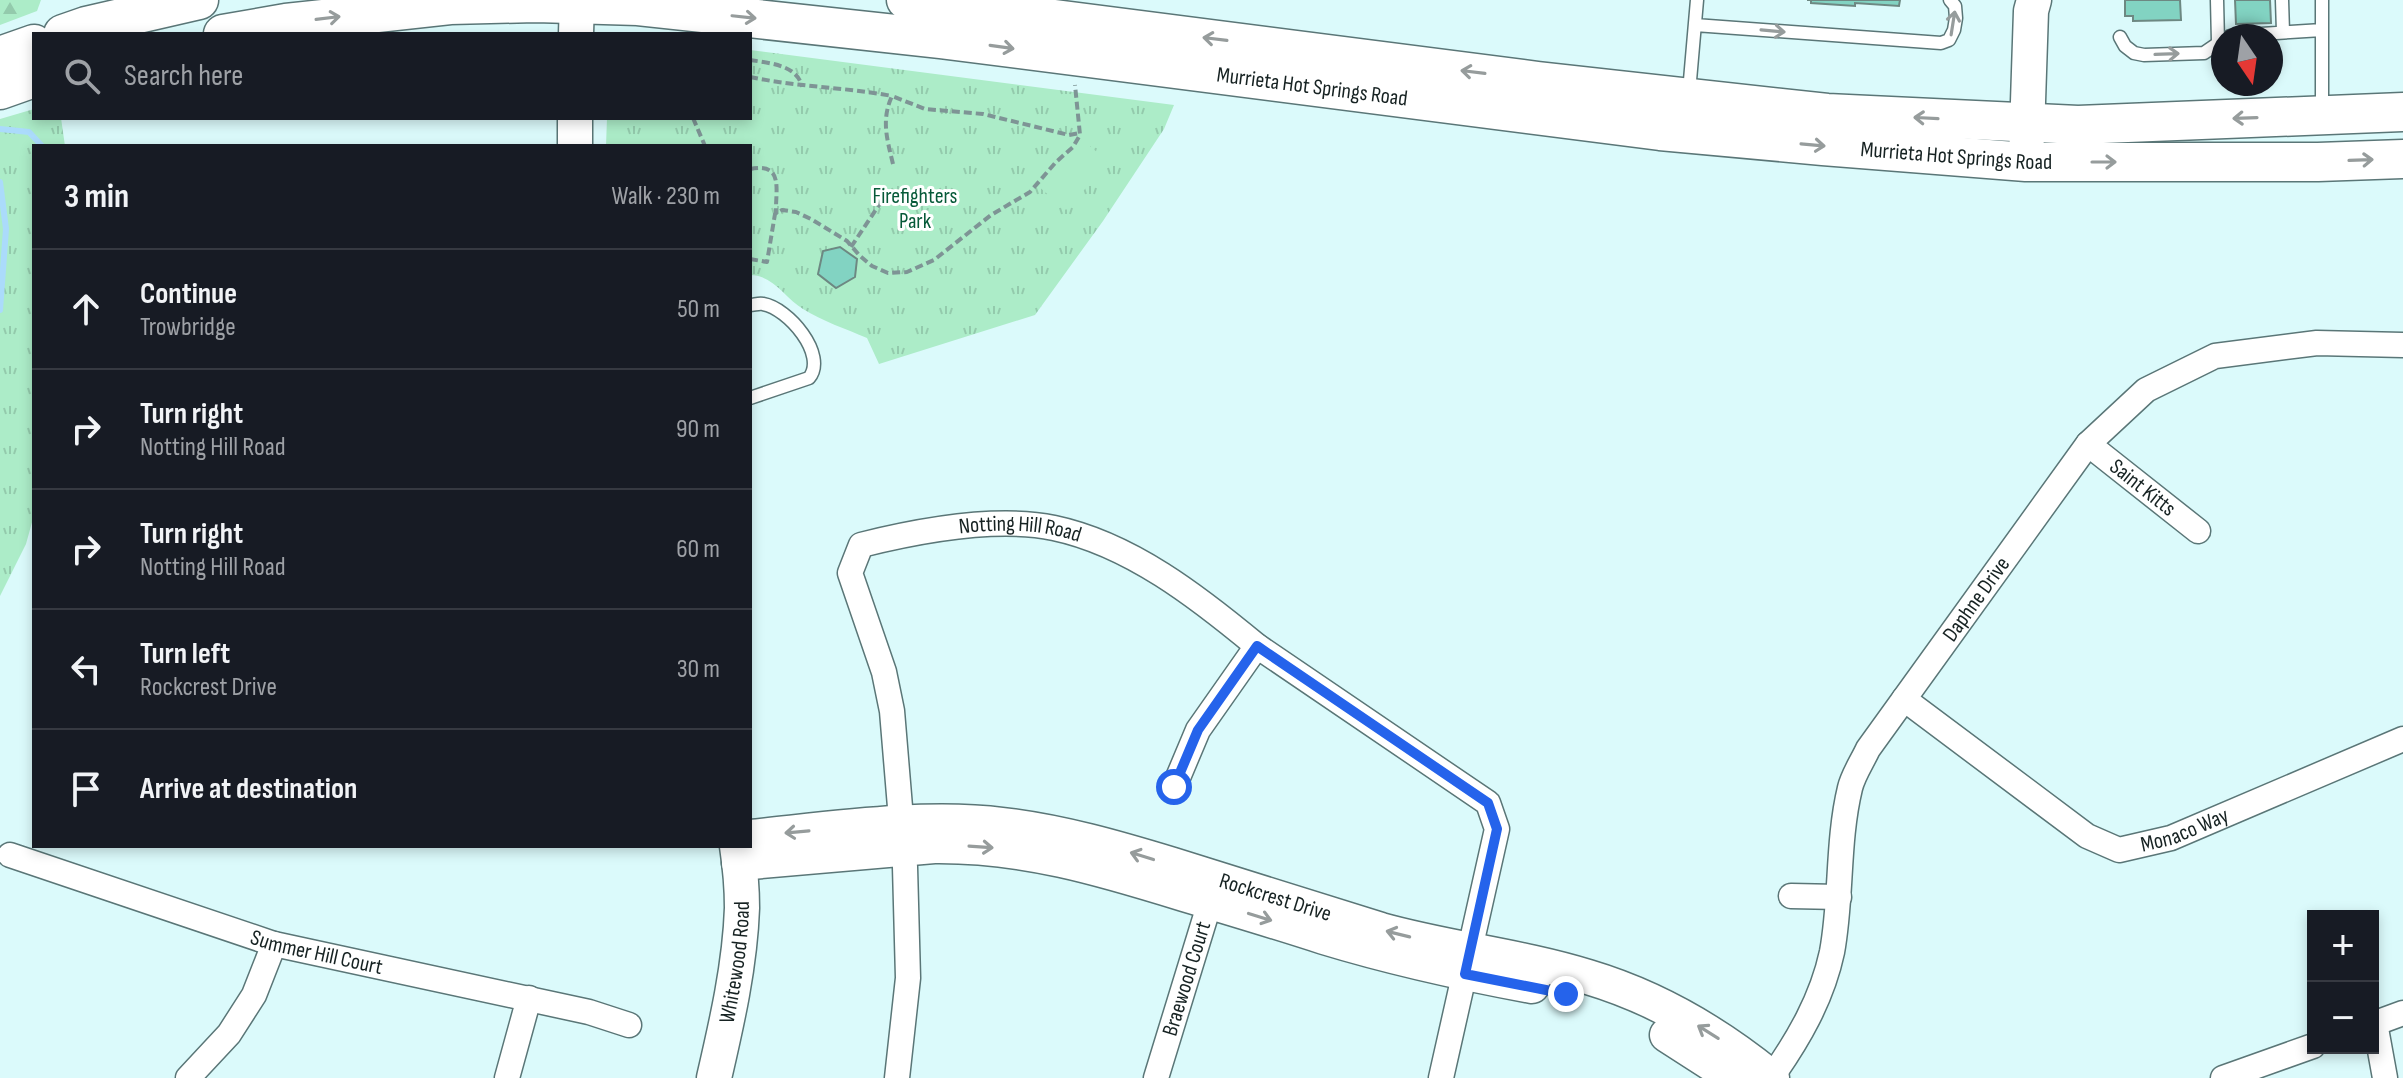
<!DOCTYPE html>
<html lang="en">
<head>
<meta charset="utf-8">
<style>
	:root { --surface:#171b24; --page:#20242c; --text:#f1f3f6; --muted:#9ea1a6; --line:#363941 }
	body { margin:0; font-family:"Sofia Sans Condensed",sans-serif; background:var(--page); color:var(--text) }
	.controls { position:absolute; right:24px; bottom:24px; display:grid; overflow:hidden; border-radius:0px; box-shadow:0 4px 12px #0003 }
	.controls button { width:72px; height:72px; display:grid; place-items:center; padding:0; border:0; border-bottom:2px solid var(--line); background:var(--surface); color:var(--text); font:40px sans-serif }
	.compass { position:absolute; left:2211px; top:24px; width:72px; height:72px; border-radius:50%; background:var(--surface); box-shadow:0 4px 12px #0003; rotate:167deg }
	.stop { position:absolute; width:24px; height:24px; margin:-18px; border:6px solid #2563eb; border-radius:50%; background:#fff }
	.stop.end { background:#2563eb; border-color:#fff; box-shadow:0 2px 8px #0008 }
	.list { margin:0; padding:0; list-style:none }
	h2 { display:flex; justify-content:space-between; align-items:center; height:104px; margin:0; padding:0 32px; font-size:34px }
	h2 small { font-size:26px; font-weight:400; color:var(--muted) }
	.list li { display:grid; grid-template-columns:52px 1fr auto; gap:24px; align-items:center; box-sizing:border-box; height:120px; padding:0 32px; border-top:2px solid var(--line) }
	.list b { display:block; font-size:30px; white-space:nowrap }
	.list p { margin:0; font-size:26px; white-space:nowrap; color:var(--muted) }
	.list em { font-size:26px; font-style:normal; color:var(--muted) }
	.icon { flex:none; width:44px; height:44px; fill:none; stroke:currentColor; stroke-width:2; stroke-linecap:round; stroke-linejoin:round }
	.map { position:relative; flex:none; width:2403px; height:1078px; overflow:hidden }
	.search { position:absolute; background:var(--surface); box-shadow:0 4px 12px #0003; left:32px; top:32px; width:720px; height:88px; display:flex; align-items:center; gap:20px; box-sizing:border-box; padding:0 28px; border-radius:0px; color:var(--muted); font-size:30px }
	.panel { position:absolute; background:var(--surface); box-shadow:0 4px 12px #0003; left:32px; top:144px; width:720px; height:704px; border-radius:0px }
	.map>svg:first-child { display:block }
	.forest { fill:url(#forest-firs) }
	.park { fill:url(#park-tufts) }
	.pitch { fill:#acecc8 }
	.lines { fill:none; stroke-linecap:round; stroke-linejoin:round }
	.stream { stroke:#abdbfb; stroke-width:6 }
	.building { fill:#82d3c2; stroke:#6d8882; stroke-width:2 }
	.lane-casing { stroke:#5a7677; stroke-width:15 }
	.street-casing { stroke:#5a7677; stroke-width:27 }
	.secondary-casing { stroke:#5a7677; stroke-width:37 }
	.primary-casing { stroke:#5a7677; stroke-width:41 }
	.path { stroke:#7e9495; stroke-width:4; stroke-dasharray:8 4; stroke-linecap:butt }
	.lane { stroke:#fff; stroke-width:12 }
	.street { stroke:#fff; stroke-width:24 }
	.secondary { stroke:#fff; stroke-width:34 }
	.primary { stroke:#fff; stroke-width:38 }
	.oneway { stroke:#969c9c }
	.route { stroke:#2563eb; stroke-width:10 }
	.labels { text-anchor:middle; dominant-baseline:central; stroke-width:6; stroke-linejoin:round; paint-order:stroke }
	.street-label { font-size:22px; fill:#162222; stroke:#fff }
	.park-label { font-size:22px; fill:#075a39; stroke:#fff }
</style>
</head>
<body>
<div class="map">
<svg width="2403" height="1078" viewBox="0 0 2403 1078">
	<defs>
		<pattern id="forest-firs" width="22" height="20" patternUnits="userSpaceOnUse" patternTransform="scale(2)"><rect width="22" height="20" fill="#acecc8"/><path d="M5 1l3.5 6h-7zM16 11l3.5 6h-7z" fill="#93caac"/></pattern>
		<pattern id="park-tufts" width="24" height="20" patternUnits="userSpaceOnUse" patternTransform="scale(2)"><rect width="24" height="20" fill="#acecc8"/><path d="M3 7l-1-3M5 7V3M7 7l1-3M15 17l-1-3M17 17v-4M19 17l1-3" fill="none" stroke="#93caac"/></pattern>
	</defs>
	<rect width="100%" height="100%" fill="#dbfafb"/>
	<!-- forest -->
	<path class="forest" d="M0,0H41L37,11L0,25Z"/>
	<!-- park -->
	<path class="park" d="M750,50L1174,105L1164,129L1103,221L1035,315L879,364L867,338C846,329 822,321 803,309C785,298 773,275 750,275V146H606L607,118H750Z
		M34,109V118H61L65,146H34V515L26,544L0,596V119Z"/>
	<!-- pitch -->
	<path class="pitch" d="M1081,138L1107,161L1105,167L1066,210L1038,186Z"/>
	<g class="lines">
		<!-- stream -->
		<path class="stream" d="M0,129L29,132L42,146
			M0,182L6,229L0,310"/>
	</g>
	<!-- building -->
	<path class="building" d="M1807,0H1900L1899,6L1855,3V6L1811,3V0Z
		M2125,0H2180L2181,20L2133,21V16H2125Z
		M2235,0H2270L2271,23L2236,24Z
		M840,247L857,259L855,277L836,288L818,274L823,251Z"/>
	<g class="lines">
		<defs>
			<path id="lane" d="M2217,0L2218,42
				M2282,0L2283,32
				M2322,0V113
				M1695,25L1941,43L1949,40L1954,30L1956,18L1955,6L1950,0
				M2230,36L2322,30
				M2120,37L2125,46L2134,53L2144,55L2204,53L2223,40
				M1689,92L1697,0
				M750,305C754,305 759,303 763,304C788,308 828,355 809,378L750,398"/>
			<g id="street">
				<path id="s1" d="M2088,444L2198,531"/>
				<path id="s2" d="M1904,699L2087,836L2119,850L2171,838L2403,739"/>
				<path d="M1174,787L1198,730L1257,646"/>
				<path id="s3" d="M10,855L274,944L589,1012L629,1025"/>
				<path d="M1791,896L1839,897"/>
				<path d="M2375,1023L2385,1078"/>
				<path d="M2373,1024L2403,1013"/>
				<path d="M188,1078L229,1034L254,995L274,944"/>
				<path d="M507,1078L529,998"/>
				<path id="s4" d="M897,1078L908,978L905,867L892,711L884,672L850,573L861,545C917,531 996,516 1054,528C1130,544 1198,597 1257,646L1488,803L1497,829L1441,1078"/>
				<path id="s5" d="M1156,1078L1214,889"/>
				<path id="s6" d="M1771,1078C1798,1040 1822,999 1832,952C1842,898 1837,842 1850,788C1853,775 1862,762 1868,749L2088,444L2146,390L2215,356L2317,343L2403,345"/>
				<path d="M2223,1078L2313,1046"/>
			</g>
			<g id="secondary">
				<path d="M576,34L577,0"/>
				<path d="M575,146V118"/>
				<path d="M2026,162L2031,11L2034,0"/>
				<path id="s7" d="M750,837C830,829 924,815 1003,825C1062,832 1117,848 1173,865C1243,887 1312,909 1381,930C1449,949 1520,956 1588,977C1655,997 1717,1033 1772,1078"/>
				<path d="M739,863L934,846C1023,845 1100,868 1184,894C1231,908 1278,922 1324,937C1393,958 1461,973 1532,986"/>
				<path d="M1667,1035L1734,1078"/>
				<path id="s8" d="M714,1078C727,1022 740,965 742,908C742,887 740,866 737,846"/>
			</g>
			<g id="primary">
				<path d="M906,0L1538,81L1827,113L2078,125L2403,112"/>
				<path d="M63,34L86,26L199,0"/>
				<path id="s9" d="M223,34L286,23L450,5L536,3L638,6L941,39L1660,131L1823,146L2026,162H2318L2403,159"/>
				<path d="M0,56L34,44"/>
				<path d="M0,90L34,78"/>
			</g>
		</defs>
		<!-- lane casing -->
		<use href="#lane" class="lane-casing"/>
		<!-- street casing -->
		<use href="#street" class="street-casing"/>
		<!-- secondary casing -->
		<use href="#secondary" class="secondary-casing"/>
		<!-- primary casing -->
		<use href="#primary" class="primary-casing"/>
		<!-- path -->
		<path class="path" d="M750,60C769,63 798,65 802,87
			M750,77C797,87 844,87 892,96
			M693,118L705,146
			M893,164C887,139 881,120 892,96L925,109L983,114L1069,135L1080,133
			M750,169C785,162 775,191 776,214
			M851,247L885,196
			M750,259L767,262L775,214L782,210L796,212L811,219L847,241L860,256L872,266L888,273L907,272L934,260L991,215L1030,192L1056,162L1073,147L1080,135L1075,85"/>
		<!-- lane -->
		<use href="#lane" class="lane"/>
		<!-- street -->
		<use href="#street" class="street"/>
		<!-- secondary -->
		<use href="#secondary" class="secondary"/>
		<!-- primary -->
		<use href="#primary" class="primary"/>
	</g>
	<!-- one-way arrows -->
	<defs><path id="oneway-shaft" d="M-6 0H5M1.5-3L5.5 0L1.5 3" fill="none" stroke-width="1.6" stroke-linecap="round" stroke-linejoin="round" transform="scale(2)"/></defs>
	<g class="oneway">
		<use href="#oneway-shaft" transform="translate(744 17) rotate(6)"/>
		<use href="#oneway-shaft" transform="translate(328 18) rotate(-7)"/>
		<use href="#oneway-shaft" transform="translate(1953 23) rotate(-81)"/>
		<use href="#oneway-shaft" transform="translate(1773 31) rotate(5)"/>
		<use href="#oneway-shaft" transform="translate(1215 39) rotate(-173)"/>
		<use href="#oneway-shaft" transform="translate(1002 47) rotate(8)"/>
		<use href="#oneway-shaft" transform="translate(2167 54) rotate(-2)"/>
		<use href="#oneway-shaft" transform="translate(1473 72) rotate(-173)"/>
		<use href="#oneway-shaft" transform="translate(1926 118) rotate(-177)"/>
		<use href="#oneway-shaft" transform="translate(2245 118) rotate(178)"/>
		<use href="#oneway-shaft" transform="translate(1813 145) rotate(5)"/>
		<use href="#oneway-shaft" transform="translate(2361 160) rotate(-2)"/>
		<use href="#oneway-shaft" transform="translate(2104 162)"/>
		<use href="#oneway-shaft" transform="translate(797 832) rotate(175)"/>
		<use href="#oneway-shaft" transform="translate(981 847) rotate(4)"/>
		<use href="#oneway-shaft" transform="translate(1142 856) rotate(-163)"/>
		<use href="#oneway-shaft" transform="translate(1260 917) rotate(17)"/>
		<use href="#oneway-shaft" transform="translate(1398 934) rotate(-166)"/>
		<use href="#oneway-shaft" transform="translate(1708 1032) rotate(-148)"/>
	</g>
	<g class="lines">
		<!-- route -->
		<path class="route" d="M1174,787L1198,730L1257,646L1488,803L1497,829L1465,974L1566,994"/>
	</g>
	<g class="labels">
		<!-- street labels -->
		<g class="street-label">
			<text stroke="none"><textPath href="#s9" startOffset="1096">Murrieta Hot Springs Road</textPath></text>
			<text stroke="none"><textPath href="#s9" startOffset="1744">Murrieta Hot Springs Road</textPath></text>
			<text stroke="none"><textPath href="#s1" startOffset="70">Saint Kitts</textPath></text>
			<text stroke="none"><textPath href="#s4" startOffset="704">Notting Hill Road</textPath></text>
			<text stroke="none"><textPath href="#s6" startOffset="534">Daphne Drive</textPath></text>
			<text stroke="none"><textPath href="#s2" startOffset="332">Monaco Way</textPath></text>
			<text stroke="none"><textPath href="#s7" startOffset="536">Rockcrest Drive</textPath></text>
			<text stroke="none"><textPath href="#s3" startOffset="322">Summer Hill Court</textPath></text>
			<text stroke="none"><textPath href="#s8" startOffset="118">Whitewood Road</textPath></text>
			<text stroke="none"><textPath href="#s5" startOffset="104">Braewood Court</textPath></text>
		</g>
		<!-- park labels -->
		<g class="park-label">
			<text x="915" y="196">Firefighters<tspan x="915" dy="25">Park</tspan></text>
		</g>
	</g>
</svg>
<div class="controls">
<button>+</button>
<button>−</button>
</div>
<svg class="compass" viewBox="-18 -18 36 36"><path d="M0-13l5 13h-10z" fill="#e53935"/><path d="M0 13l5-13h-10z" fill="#9ea1a6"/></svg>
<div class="stop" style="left:1174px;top:787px"></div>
<div class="stop end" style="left:1566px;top:994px"></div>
<div class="search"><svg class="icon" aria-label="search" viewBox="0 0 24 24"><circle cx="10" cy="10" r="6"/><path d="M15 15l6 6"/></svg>Search here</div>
<section class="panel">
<h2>3 min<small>Walk · 230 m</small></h2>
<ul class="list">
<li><svg class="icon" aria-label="ahead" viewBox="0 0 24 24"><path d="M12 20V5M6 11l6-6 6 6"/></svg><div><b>Continue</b><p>Trowbridge</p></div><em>50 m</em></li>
<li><svg class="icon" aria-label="right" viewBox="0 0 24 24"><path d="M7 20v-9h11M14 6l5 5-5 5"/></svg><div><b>Turn right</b><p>Notting Hill Road</p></div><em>90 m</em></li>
<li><svg class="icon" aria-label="right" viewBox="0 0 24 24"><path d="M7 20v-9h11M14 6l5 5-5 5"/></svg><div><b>Turn right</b><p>Notting Hill Road</p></div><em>60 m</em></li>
<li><svg class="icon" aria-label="left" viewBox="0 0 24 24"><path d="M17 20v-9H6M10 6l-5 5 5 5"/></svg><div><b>Turn left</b><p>Rockcrest Drive</p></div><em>30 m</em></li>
<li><svg class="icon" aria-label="arrive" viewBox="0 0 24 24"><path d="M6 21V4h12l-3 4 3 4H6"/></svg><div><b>Arrive at destination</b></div></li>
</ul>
</section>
</div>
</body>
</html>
